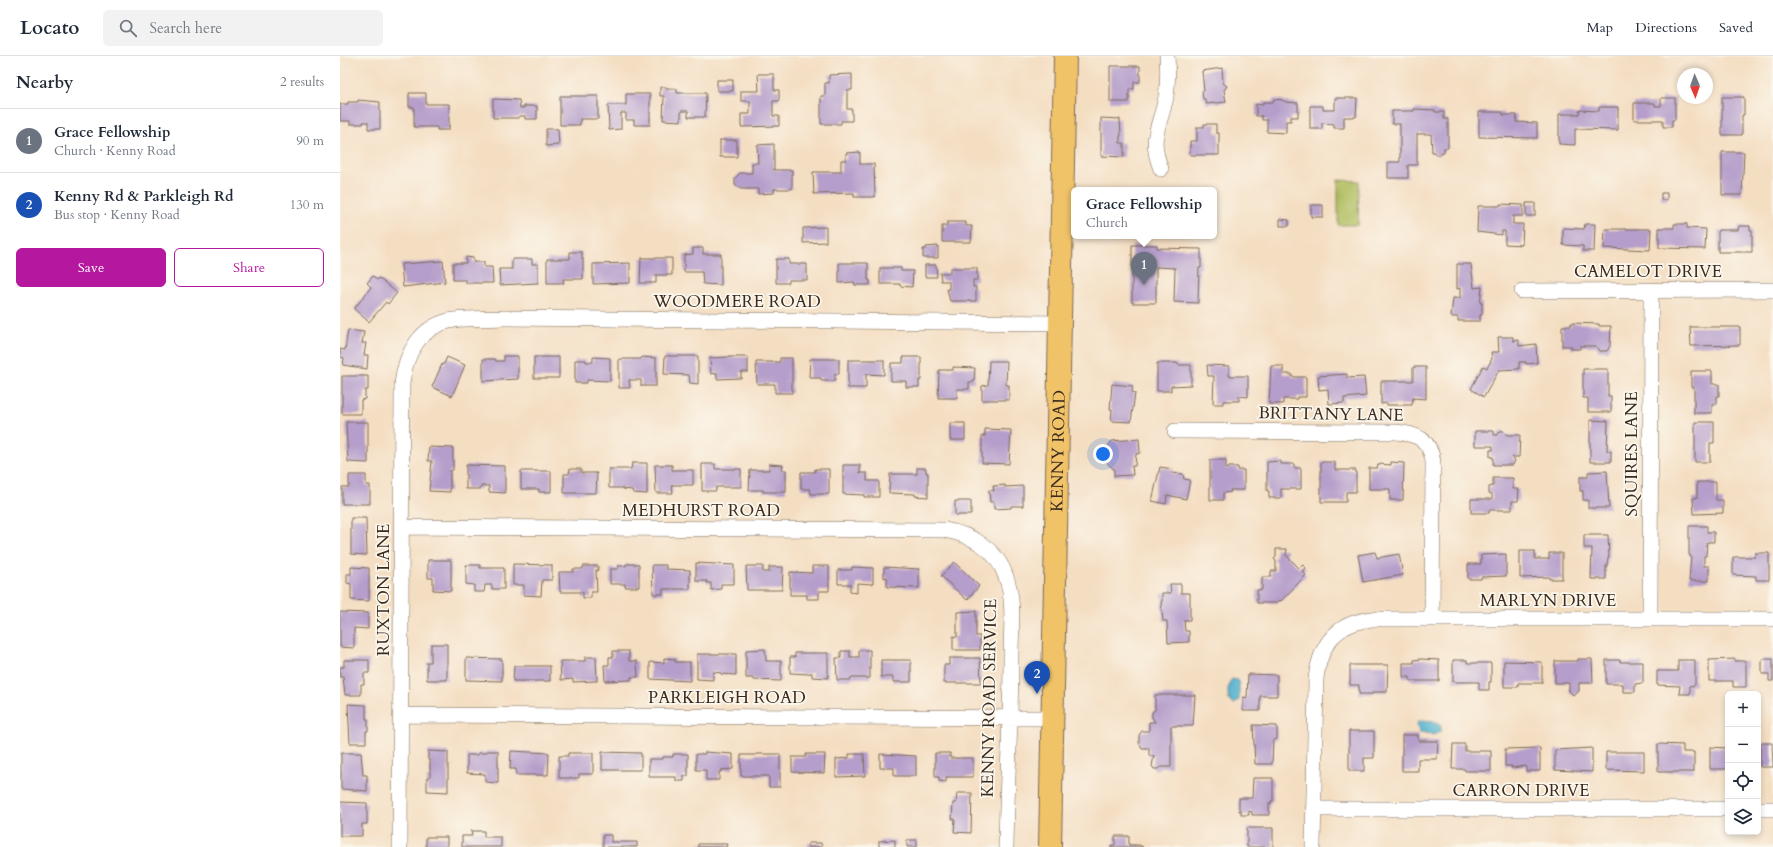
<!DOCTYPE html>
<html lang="en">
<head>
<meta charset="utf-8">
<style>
	:root { --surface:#fff; --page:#f2f2f3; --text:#1f2937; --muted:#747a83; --line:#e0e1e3; --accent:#b5179e }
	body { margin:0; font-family:Cardo,serif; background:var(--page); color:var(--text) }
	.controls { position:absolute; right:12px; bottom:12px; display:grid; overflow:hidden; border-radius:6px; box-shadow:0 2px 6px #0003 }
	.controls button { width:36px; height:36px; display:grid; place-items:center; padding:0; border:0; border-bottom:1px solid var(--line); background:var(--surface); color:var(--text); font:20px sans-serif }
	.compass { position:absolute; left:1337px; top:12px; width:36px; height:36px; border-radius:50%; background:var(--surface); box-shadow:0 2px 6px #0003; rotate:178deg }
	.you { position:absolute; left:763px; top:398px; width:14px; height:14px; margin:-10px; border:3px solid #fff; border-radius:50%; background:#1a73e8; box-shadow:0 0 0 6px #1a73e833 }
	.badge { display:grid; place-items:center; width:26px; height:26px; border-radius:50%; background:var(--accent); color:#fff; font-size:13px; font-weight:700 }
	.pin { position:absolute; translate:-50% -33px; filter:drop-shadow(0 1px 2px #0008) }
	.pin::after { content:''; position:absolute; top:21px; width:14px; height:12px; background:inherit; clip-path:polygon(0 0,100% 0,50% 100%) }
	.popup { position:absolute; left:731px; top:131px; width:146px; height:52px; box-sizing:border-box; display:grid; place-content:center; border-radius:6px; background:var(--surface); filter:drop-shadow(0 1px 3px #0005); font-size:13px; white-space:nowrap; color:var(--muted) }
	.popup b { font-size:15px; color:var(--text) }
	.popup::after { content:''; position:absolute; left:50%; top:100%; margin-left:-8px; border:8px solid transparent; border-top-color:var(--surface) }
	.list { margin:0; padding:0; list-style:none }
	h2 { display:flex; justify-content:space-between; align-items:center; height:52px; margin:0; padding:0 16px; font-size:17px }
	h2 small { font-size:13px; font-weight:400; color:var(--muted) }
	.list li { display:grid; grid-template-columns:26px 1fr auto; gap:12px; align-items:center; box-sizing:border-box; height:64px; padding:0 16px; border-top:1px solid var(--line) }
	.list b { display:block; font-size:15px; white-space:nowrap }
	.list p { margin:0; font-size:13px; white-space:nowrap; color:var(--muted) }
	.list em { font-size:13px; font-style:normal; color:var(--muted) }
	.actions { display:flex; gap:8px; padding:12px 16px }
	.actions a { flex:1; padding:9px 0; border:1px solid var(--accent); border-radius:6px; text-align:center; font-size:14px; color:var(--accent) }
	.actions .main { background:var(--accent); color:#fff }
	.icon { flex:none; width:22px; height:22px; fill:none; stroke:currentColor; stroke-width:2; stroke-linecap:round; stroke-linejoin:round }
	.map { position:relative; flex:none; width:1433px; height:791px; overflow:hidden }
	header { display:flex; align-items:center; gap:24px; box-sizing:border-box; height:56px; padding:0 20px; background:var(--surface); border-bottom:1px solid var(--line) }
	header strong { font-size:19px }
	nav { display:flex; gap:22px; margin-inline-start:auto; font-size:14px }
	.search { width:280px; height:36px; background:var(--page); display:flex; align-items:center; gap:10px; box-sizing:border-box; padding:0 14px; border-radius:6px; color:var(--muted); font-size:15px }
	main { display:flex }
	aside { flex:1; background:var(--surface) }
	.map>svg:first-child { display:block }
	.green { fill:#afbd5f; stroke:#75743e }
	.water { fill:#4eb0cd; stroke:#446d76 }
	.building { fill:#b59ecb }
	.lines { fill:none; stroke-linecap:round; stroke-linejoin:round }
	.street-casing { stroke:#7c6957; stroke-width:16 }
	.primary-casing { stroke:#7c6957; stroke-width:24 }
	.street { stroke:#fff; stroke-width:15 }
	.primary { stroke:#f1c369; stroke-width:22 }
	.labels { text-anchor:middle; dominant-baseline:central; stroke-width:3.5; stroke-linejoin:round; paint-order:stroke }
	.street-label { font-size:17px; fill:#3b2a1e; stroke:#fbf7ec }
</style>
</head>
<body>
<header>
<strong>Locato</strong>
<div class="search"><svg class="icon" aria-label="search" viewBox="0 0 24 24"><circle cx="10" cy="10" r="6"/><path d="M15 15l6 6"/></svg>Search here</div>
<nav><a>Map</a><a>Directions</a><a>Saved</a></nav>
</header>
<main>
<aside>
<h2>Nearby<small>2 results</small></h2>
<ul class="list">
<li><span class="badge" style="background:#6b7280">1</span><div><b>Grace Fellowship</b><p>Church · Kenny Road</p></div><em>90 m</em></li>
<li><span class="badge" style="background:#1a4fb4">2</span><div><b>Kenny Rd &amp; Parkleigh Rd</b><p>Bus stop · Kenny Road</p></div><em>130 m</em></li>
</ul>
<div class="actions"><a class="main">Save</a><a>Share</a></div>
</aside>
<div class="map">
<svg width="1433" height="791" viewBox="0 0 1433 791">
	<rect width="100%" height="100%" fill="#fbf7ec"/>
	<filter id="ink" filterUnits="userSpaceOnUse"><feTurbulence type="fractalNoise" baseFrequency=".025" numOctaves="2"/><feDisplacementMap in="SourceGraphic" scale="8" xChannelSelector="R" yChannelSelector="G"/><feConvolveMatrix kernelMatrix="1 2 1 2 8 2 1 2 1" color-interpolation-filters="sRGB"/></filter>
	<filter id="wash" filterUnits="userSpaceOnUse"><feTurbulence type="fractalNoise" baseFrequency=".012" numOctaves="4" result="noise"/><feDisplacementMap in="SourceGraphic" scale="16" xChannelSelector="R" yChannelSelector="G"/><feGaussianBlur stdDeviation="0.9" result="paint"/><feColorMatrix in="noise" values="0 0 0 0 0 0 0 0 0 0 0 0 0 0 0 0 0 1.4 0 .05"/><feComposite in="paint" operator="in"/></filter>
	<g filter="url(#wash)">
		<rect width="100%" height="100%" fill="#f4dec2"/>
		<!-- green -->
		<path class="green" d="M998,124L1019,125L1018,169H998Z"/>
		<!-- water -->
		<path class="water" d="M892,623L897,624L899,628V644L894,648L890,646C887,641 887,628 892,623Z
			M1082,665L1097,666L1101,670L1100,676L1093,679L1087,677H1080L1077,669L1078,666Z"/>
		<g id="blocks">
			<!-- building -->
			<path class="building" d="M770,10H800V26H794V33H789V46H770Z
				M882,12L883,27L887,30L884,34L886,46L866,48L865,43H863L862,35H864L862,15Z
				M418,18H434V34H439V45H433V60H439V70L401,71V58H410V45H401V35H419Z
				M512,18V34H507V53H512V65H501V68H481V40H485V27H489V19Z
				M377,24H393V35H377Z
				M320,31H326V33H337V37H366L365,61H348V55H341V65L323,64L324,40H320Z
				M69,37H86V48H109V74H97V71H74V51H69Z
				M286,38H310V69H294V64H286V57H281V73L269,74L268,49H286Z
				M220,40H258V63H240V69H220Z
				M1382,41H1404V59H1402V79H1382Z
				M995,42H1017L1016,61H1004V72H994V68L982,67V73H970V50H983V54H995Z
				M1321,42H1335V64H1332V71H1323V64H1294V47H1315V50H1321Z
				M153,43L179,44L180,52H184V50H197V63H185V60H179V62H153Z
				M934,43L942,44L946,46L958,47V61H951V65H946V77L927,76V64H922V60H916V48L923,49V46H933Z
				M18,44L40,46V73H28V66H23V68H10V65H0V48H8V46H18Z
				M1259,51H1278V74L1235,73V89L1219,88V58H1239L1240,54L1259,55Z
				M1074,53L1095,54V56H1104V63H1108V92H1104V96H1102L1100,99H1096L1094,96H1092L1091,78H1077V109H1068V122H1048V106H1060V68H1052V55H1074Z
				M1139,56H1163V59H1177L1176,66L1197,67V82L1139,81Z
				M761,62L780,63L781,80H780V87H784V101L761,100Z
				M864,68H876V77H879V99H850V85H857V71H864Z
				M206,73H218L219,89L206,90Z
				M380,84H397V101H380Z
				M434,88V114H452V133H434V137L418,138V133H401L395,129V122L400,117H412V107H418L417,89Z
				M520,96V108H534L535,141H514V137L474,138L473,116H501V104H506V97Z
				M1382,96H1404L1402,139H1382Z
				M1321,137H1327V144H1321Z
				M1186,147H1195V160H1186Z
				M1160,148L1183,149V160H1173V168H1183L1182,189L1165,188V175H1162V179L1137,176L1138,150H1160Z
				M971,149H983V161H971Z
				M940,163L949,164V170H940Z
				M607,166H626V170H632L631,186H602V170H607Z
				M1245,168H1255L1254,195H1243V190L1223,189V172L1244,173Z
				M1334,168H1347V172L1366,173L1365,193L1319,192V172H1334Z
				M1399,170H1410V174H1412V196H1378V174H1398Z
				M486,171V186L463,187V172Z
				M1265,173H1311L1310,194L1264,192Z
				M792,189H817V192L861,193V212H859L858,247L834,246L835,212L816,211V247H792Z
				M598,190V202H583V193H586V191Z
				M353,192H363V198H381V229L363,228L362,216H344V199L353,198Z
				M230,196H242V203L243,202V223H223L224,227H207V203H230Z
				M126,201L134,202L133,206H144V211H152L153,227H126V224H113V207H126Z
				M301,202H332V219H316V227H300Z
				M172,203H192V208H198V227L160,229L159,213H172Z
				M436,203H449V208H467V224H449V227H436Z
				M103,205L105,226L63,231L61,208Z
				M290,207V227L253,228V208Z
				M499,207H528V224H530V229H515L514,226L499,227Z
				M1117,208H1131L1134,232L1142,231L1140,247H1142V259H1140V265H1118V261H1111L1113,242H1120V232L1117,233Z
				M585,209H596L597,221H585Z
				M540,212H561V215H573L572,231L560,230V228H540Z
				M610,212H637V224H633V231H636V245H610L607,233H609V225H601L600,217H610Z
				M33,220L37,224L39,222L57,237L48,248L46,246L29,266L14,253L31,231L27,227Z
				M1231,267L1259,268V270H1271L1270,290L1267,295H1259L1256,290H1240V293H1231V290H1222V270H1231Z
				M1350,271H1400V289L1351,290Z
				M8,274L24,276L22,287H26L24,299H28L27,313L3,309L4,302L0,301V293L5,294Z
				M1158,281H1173V285L1179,284V290L1196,288L1197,307L1186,308V306H1179V313L1159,314L1144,341L1131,333L1143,310L1147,312L1152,303L1151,296H1159Z
				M164,300H178V323L143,325V303H155L156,305H164Z
				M325,300H358V328L350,327L349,319L324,318Z
				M107,301L125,309L112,340L92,331L102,308H104Z
				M194,301H219V322H194Z
				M253,301L270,302V325L247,324V327H235V304H246V306H253Z
				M301,301L316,302V330H301V324H289L290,332H279V303H301Z
				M389,301H408V316H401V322L377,323V317L371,318L370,302Z
				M563,301H581V324H579V331H566V325H551V307H563Z
				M440,302H452V337H435V328H417L416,306H440Z
				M470,303H499V318H495V325H481V322H469Z
				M508,304H544V319L526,318V332H508Z
				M649,305H667L666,329H669V344H642V330L648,329Z
				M817,307H837L838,309H851V329L831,330V335H817Z
				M867,309L889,310V320H908V341L899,340V345H883V348H873L874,320H868Z
				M931,310H943V318H952V321H966V341H957V343H943V348H929Z
				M613,311L635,312L634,326H629V333H617V342H598L599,314H613Z
				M1073,311H1086V343L1073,342L1072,349H1047V347L1041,348V325H1073Z
				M1243,313H1268V340H1271V356H1248V342H1243Z
				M1351,315H1372V328H1379V340H1377V348H1372V357H1354V331H1351Z
				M1007,318V322L1024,321L1026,340L1004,342V347L989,348L988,333L979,334L978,320Z
				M2,320H28V334H25V343L21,344V358H2Z
				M772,328L793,330L792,336L795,337L791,366L771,365L772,353H770Z
				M1250,364L1268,365L1267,395H1271V406H1250Z
				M6,366H28V407L8,406Z
				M1355,366H1374V387H1370V406H1355Z
				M610,367H625V384H610Z
				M645,373L671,374L669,408L642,407V380H645Z
				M1162,374L1167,379H1180L1179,401H1172L1175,404L1173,409H1153V401H1150V394H1153V390H1135V375H1154V379H1157Z
				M799,383L800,397L796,398L795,410H792L793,419L774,420V413L768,408L767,403L772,399L768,395V390L772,385Z
				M89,391L113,392V414L110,415V436L89,435L92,405H88Z
				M870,404H886V413H888L889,411H898V414H904V434H890L891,436L883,437V444H870Z
				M941,405V408H954V412H961V433H941V442H929V435H927V406Z
				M981,406H995V414H1016V436H1006V446H981Z
				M1051,406L1064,407L1063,444H1050V433H1029V412H1037L1038,408L1051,409Z
				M292,407H307V438L293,437L292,434L283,433V432H269V413H291Z
				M362,408H375V413H401V431H376V435H362Z
				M429,408L443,409L442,414H446V436H423V434H409L410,414H429Z
				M126,409L165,410V437L149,436V430H141V433H126Z
				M315,409H332V414H353V429H332L333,437H316Z
				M503,409H520V417H527V425H539V441H524V439L503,438Z
				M820,411L833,413L832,417L843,418L844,423L850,424L846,443L827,439L826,448L812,445Z
				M577,412H586V417H588V441L575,440V438L549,437L550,418H577Z
				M230,413H241V417H257L256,437H224V418H229Z
				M475,413H489V438H471L470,433H461V416H475Z
				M181,415H211V436H199V433H181Z
				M1267,415L1269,452H1248V444H1243V435H1240V421H1248V416Z
				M9,419H26V429H30V448H2V431H9Z
				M1153,422H1173V433H1179L1178,445H1172V454H1149V457H1131V443H1152V438L1149,437V431L1153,430Z
				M1357,426H1376V444H1383V457L1354,458L1353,442H1357Z
				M665,429V431L683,430V450H671V452L654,453V446H650L649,434L654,435L653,430Z
				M615,445H631V459H615Z
				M11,462H26L27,499L11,498Z
				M1349,470H1367V476H1374V486H1367L1366,500H1364V510H1369V525H1349L1351,500L1349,499Z
				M1244,479H1268L1269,501H1268L1267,510H1266V523H1251L1252,492H1244Z
				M936,493H947L946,499L959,512L963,509L966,512L962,515L966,519L941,545L940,544L936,547H917V534H922V521H931V515H936V505L934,503L936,501Z
				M1180,495H1195V503H1209V497H1222V523H1209V521L1180,522Z
				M1035,496L1037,502L1059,498L1063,519L1023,526L1018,499Z
				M1415,497H1429V524H1416V520L1393,519V501H1415Z
				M1166,498V520L1141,521V523H1128V508H1141V499Z
				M88,504H111V535L93,534V522H88Z
				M614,506L639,530L627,544L601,520Z
				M356,507L394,509V528H381V533L371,534V527H367V525H356Z
				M173,508L212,509V524H202L201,540L184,539V529H173Z
				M286,508H299V531H285V528H270V513H278V510H286Z
				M126,509H140V512H164V533H152V529H145L144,536H134V529L126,528Z
				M312,509H326V513L350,514V533H323V538H313Z
				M243,510H258V515L256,514L257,536H251V542H243V536H220L219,516H233V513H243Z
				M406,510H423V516H429V511H443L442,534H407Z
				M472,510H489V535H479V543H467V539H450V516L472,517Z
				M11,511L29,512V545L11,544V528L7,527V518H11Z
				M512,511L533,512V528L517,527V537L510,536V528H498V514H512Z
				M544,511L579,513V532L547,531V521L544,522Z
				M830,528H841V537H850V564H844L845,575H849V586L828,587L827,565H823L821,546H822V537H831Z
				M636,555V580H640V594H613V580L617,581V556Z
				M0,556L28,557V573L14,572V592L0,591Z
				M91,588H107V624H87V606H91Z
				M425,593L426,605H441V625L414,624V622H406V594Z
				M519,594H530V622H511V624H497L496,602H501V595H510V601H519Z
				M273,595H289V605H297L298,621H291V624L265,625L264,609H269V601H273Z
				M455,597H488V622L472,621V617H469V618L450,617V601H455Z
				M357,598H396V619L381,618V617L373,616V624L357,623Z
				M245,601H256L257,625L233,626V623L221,624L220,605H245Z
				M126,602L162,603V625L126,624Z
				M324,602L335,603V606H350V625L310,623V606L324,607Z
				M609,602H640L641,627H604V609H609Z
				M1081,603L1099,604V625H1070V621H1063V607H1074V604Z
				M1238,603H1252L1253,627H1239V635L1234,640L1229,635V627H1215V605H1238Z
				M1395,603V605H1406V631H1393V625H1369V604Z
				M1422,603H1433V625H1429V618H1422Z
				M4,604H29V617H24V628H21V639H5L3,621H0V611H4Z
				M541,604H571V626H553V621H541Z
				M1113,604H1127V607H1151V626H1149V634H1139V626H1113Z
				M1266,604H1280V606H1303V627L1295,628V636H1283V628H1266Z
				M1338,604H1355V629L1350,630V638H1339L1340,630L1317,629V615H1338Z
				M1164,605L1202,606V627H1178V631H1164Z
				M1010,609H1048L1047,636H1033V638H1019V629H1010Z
				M174,610H210V625H173Z
				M908,618L937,619V640H920V655H903V641L907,642Z
				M815,639H855L853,670H831V711H820L818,713H814L812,710L814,700H809V692H802L799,687V679L802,675H809V666H815L812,661V656L815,654Z
				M8,648L26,649V663H28V675H26V687H10Z
				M913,669L937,670V683L933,684L932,708H915Z
				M1009,675H1034V702H1024V715H1009Z
				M1062,679H1078V685H1098L1097,703H1078V715H1062Z
				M1420,687H1432L1433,711H1420Z
				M1113,688H1125V695H1151V715H1125V713H1112Z
				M1318,688L1343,689V696H1354V716H1318Z
				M1370,691L1388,692V713H1370Z
				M1200,692V715H1186V710L1171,712L1172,710H1165V693Z
				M1252,692V716L1215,714V694Z
				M88,695L108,696V736L87,735V721H90V704H88Z
				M146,695H158V727L145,726V718L127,717V699H138V697H146Z
				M171,695L209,697L208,719H176V713H170Z
				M262,696L301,697V714H262Z
				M365,696L393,698V713L381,714V716H379V724H366V714H356V698H365Z
				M1266,696H1304V715L1266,714Z
				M1,697H21L23,719H27V735L1,733Z
				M228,697H253V718H239V722H219V700H228Z
				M595,697H610V702H633V721H606V726L599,725V721H595Z
				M333,698H348V720H344V725H336V721H309V703H323V701H333Z
				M416,698H440V731H429V720H401V699H416Z
				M466,698H485L484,717L452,716V701H466Z
				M509,698H524L525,720L496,721V703L509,702Z
				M540,698L576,700V720H554V712H540Z
				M913,722H933V745H931V748L929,747V759H912V756L909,755V759H901V755H899V742H912Z
				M617,737H632L631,777L614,776L615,763H612L613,747H616Z
				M0,746L27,747V768H22V780H0Z
				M907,772H933V791H907Z
				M131,775H144V781H161V791H122V780H132Z
				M263,779H271V786H297V791H263Z
				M775,780H789V789H799L803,791H771V789H775Z
				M86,781H107V791H86Z
				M555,784V791H539V785Z
				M567,784H577V791H567Z
				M468,787H481L482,791H468Z
				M358,788H387L386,791H358Z"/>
		</g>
	</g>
	<g filter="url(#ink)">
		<use href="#blocks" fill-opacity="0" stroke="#7c6957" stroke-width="1"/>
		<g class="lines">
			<defs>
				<path id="street" d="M821,113C808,80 820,72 826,41C828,27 828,14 827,0
					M1182,235L1433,234
					M835,375L1056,376C1077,378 1090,383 1093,406L1092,563
					M62,471L604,474C631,478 657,493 666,521C675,545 671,574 671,599C671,663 667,727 666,791
					M1310,562L1311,234
					M61,659L712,662
					M973,753H1388
					M1418,753H1433
					M60,791L62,328C65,297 81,269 114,264C130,262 147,263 163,262L719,267
					M973,791L976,623C980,588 996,567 1032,563H1433"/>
				<g id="primary">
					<path id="s1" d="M710,791L725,0"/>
				</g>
			</defs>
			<!-- street casing -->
			<use href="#street" class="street-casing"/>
			<!-- primary casing -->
			<use href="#primary" class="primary-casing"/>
			<!-- street -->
			<use href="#street" class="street"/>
			<!-- primary -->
			<use href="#primary" class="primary"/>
		</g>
	</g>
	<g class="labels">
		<!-- street labels -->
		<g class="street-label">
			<text x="1308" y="215">CAMELOT DRIVE</text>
			<text x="397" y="245">WOODMERE ROAD</text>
			<text transform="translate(991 358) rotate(1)">BRITTANY LANE</text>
			<text stroke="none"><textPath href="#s1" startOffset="396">KENNY ROAD</textPath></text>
			<text transform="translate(1291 398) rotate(-90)">SQUIRES LANE</text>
			<text x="361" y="454">MEDHURST ROAD</text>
			<text transform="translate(43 534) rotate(-90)">RUXTON LANE</text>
			<text x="1208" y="544">MARLYN DRIVE</text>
			<text x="387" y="641">PARKLEIGH ROAD</text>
			<text transform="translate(649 642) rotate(-89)">KENNY ROAD SERVICE</text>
			<text x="1181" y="734">CARRON DRIVE</text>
		</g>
	</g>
</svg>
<div class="controls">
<button>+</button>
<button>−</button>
<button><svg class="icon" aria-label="locate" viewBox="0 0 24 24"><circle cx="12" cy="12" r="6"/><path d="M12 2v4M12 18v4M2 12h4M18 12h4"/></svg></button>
<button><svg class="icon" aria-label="layers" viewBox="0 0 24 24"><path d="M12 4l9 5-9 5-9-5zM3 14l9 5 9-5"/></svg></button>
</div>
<svg class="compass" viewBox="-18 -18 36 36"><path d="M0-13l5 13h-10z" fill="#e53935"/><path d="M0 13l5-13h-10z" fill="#747a83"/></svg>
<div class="you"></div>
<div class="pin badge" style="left:804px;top:229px;background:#6b7280">1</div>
<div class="popup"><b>Grace Fellowship</b>Church</div>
<div class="pin badge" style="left:697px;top:638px;background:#1a4fb4">2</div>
</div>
</main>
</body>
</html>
